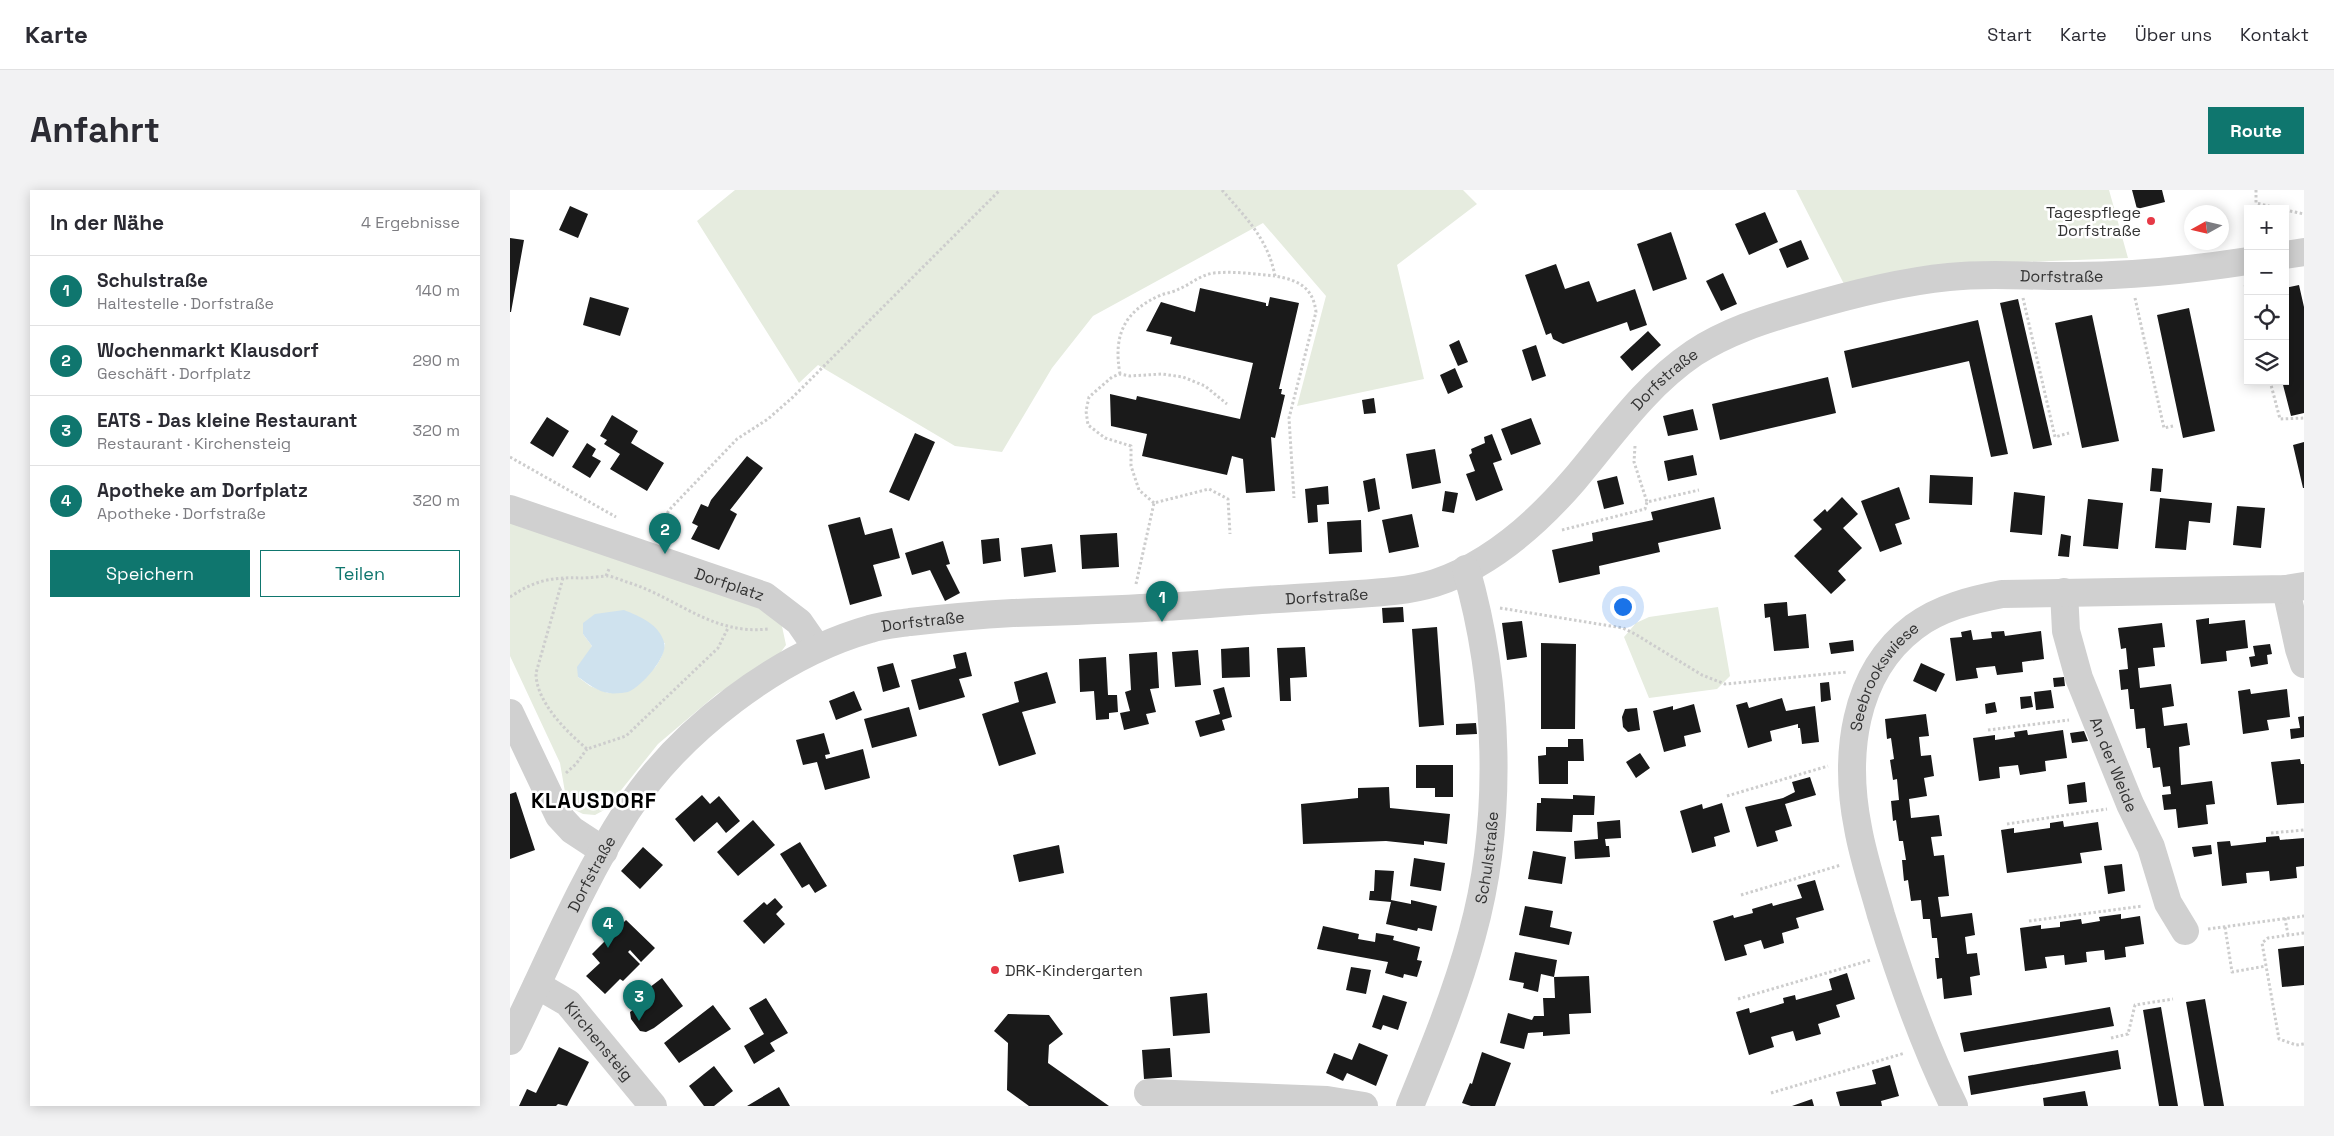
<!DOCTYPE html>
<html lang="de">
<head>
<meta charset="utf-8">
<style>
	:root { --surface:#fff; --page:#f2f2f3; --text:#2b2b33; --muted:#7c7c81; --line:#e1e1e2; --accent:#0f766e }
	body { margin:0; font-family:"Space Grotesk",sans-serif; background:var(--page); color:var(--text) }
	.controls { position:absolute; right:15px; top:15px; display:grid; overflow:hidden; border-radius:0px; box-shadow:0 2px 12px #0003 }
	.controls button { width:45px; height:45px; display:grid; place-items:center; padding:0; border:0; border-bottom:1px solid var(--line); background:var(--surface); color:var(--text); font:25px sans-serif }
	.compass { position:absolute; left:1674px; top:15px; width:45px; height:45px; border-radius:50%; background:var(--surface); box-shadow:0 2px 12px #0003; rotate:262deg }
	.you { position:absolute; left:1112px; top:416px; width:18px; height:18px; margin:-12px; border:4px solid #fff; border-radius:50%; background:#1a73e8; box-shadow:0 0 0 8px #1a73e833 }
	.badge { display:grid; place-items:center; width:32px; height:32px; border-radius:50%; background:var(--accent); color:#fff; font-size:16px; font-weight:700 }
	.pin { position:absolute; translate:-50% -41px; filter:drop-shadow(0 1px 2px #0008) }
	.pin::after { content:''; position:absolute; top:26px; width:18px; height:15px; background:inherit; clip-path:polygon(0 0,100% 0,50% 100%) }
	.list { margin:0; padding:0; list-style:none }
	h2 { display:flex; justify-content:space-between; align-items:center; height:65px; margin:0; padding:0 20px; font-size:21px }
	h2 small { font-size:16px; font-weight:400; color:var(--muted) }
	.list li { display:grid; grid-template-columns:32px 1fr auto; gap:15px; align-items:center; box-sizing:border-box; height:70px; padding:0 20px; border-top:1px solid var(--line) }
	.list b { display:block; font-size:19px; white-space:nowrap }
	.list p { margin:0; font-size:16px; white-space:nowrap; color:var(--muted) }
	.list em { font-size:16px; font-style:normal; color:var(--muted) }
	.actions { display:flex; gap:10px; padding:15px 20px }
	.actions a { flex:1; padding:11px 0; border:1px solid var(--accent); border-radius:0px; text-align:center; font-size:18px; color:var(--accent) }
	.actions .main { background:var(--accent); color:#fff }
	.icon { flex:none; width:28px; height:28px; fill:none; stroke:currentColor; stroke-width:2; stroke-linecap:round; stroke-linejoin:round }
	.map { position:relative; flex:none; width:1794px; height:916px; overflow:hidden; border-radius:0px }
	header { display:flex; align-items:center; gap:30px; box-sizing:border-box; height:70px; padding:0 25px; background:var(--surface); border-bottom:1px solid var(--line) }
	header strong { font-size:24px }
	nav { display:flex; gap:28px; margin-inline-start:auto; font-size:18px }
	.intro { display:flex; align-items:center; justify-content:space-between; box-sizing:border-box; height:120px; padding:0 30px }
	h1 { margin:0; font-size:35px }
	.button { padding:12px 22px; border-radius:0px; background:var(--accent); color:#fff; font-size:18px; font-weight:700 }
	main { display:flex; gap:30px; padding:0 30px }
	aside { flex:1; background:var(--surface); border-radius:0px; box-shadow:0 2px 12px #0003 }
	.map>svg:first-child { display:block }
	.green { fill:#e6ecdf; fill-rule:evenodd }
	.water { fill:#cfe2ee }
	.building { fill:#1a1a1a }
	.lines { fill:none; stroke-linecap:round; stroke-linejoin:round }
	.path { stroke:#cdcdcd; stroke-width:3; stroke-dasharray:2.5 2.5; stroke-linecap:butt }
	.minor { stroke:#d0d0d0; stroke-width:28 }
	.poi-dot { fill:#e63946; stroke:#fff; stroke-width:2 }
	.labels { text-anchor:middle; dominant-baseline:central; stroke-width:5; stroke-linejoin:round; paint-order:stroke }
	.poi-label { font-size:16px; fill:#333; stroke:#fff; text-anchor:end }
	.street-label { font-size:16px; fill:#333; stroke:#fff }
	.district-label { font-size:21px; font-weight:bold; letter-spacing:1px; fill:#000; stroke:#fff }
</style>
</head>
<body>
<header>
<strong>Karte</strong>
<nav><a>Start</a><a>Karte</a><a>Über uns</a><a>Kontakt</a></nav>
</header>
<div class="intro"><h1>Anfahrt</h1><a class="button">Route</a></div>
<main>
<aside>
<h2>In der Nähe<small>4 Ergebnisse</small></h2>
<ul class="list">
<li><span class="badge">1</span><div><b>Schulstraße</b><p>Haltestelle · Dorfstraße</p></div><em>140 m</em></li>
<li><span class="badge">2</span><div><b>Wochenmarkt Klausdorf</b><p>Geschäft · Dorfplatz</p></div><em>290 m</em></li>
<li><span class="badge">3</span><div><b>EATS - Das kleine Restaurant</b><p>Restaurant · Kirchensteig</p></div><em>320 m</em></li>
<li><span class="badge">4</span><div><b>Apotheke am Dorfplatz</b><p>Apotheke · Dorfstraße</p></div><em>320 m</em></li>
</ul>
<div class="actions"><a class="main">Speichern</a><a>Teilen</a></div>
</aside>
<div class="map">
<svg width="1794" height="916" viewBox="0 0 1794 916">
	<rect width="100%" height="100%" fill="#fff"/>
	<!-- green -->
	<path class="green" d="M225,0H953L967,14L887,75L914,189L787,216L816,106L753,33L583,126L542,178L492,262L445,256L308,175L289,193L187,31Z
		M1286,0H1599L1618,68L1433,75L1334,94Z
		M0,332L252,413L270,427L276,455L268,466L207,504L148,554L96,619L85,625L73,624L65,620L56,608L50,573L0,466ZM73,444L155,453C150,487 125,492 98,503L80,496L68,487L82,456Z
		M1208,417L1220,486L1207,499L1139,508L1114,447L1126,433L1139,427Z"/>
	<!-- water -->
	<path class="water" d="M114,420C129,426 149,434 154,452C159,466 131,497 118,502C113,503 103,504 99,503C88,502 77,493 68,487L67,477L82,456L73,444V433L85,424Z"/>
	<!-- building -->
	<path class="building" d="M1622,0H1652L1655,12L1627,19Z
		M60,16L78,24L68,48L49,40Z
		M1255,22L1268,52L1239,65L1225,34Z
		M1161,42L1177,89L1143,101L1127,54Z
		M0,48L14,50L1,122H0Z
		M1291,50L1299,69L1277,78L1269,59Z
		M1046,74L1055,99L1079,91L1087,112L1125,99L1137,135L1120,141L1117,132L1053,154L1043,149L1041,143L1036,145L1015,85Z
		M1213,83L1227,114L1211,121L1196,91Z
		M1789,95L1794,117V223L1781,226L1772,191H1775V98Z
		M690,98L756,113V116H758L760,107L789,113L769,199H772L771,204L775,205L765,248L761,247L765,301L736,303L733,269L722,266L717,285L632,266L637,244L601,236L600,204L626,210L627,206L730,229L743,173L660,154L662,147L636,141L651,112L685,122Z
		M80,107L119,118L110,146L73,135Z
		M1508,109L1542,255L1523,259L1490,113Z
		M1679,118L1705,241L1673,248L1647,125Z
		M1582,125L1609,251L1572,258L1545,133Z
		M1468,130L1498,264L1481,267L1459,171L1342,198L1334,161Z
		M1138,141L1151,155L1122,181L1110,167Z
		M949,150L958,172L948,176L939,155Z
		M1026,155L1036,186L1022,191L1012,160Z
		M945,178L953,197L938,204L930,185Z
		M1318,187L1326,223L1210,250L1202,214Z
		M864,208L866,223L854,224L852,210Z
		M1183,219L1188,240L1158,246L1153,226Z
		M102,225L128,241L121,253L154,273L137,301L100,279L110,264L94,254L97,250L90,246Z
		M37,227L59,241L43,267L20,253Z
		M1021,228L1031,254L1001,265L991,239Z
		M405,243L425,252L399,311L379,302Z
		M982,244L992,270L983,273L993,300L966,311L956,284L965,281L959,265L962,263L961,259L975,253L974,247Z
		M1794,252V298H1793L1783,255Z
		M77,253L86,259L82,266L91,271L80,288L62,277Z
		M925,259L931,293L902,299L896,264Z
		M1183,265L1187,285L1158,291L1154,271Z
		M237,266L253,278L220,320L227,324L209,360L181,349L188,336L182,333L191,314L198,317L201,310Z
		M1642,278L1653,279L1651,302L1640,301Z
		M1420,285L1463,287L1462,315L1419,313Z
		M1107,286L1114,314L1094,319L1087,291Z
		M865,288L870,319L858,322L853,291Z
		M818,296L819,314L807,315L808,332L798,333L795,299Z
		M1389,297L1400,329L1385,334L1392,354L1370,362L1351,311Z
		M935,301L948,303L944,323L932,321Z
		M1504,302L1535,306L1532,345L1500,342Z
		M1204,307L1211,339L1148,353L1150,362L1089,376L1090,384L1049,393L1042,360L1083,351L1082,343L1143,330L1141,322Z
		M1332,307L1348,324L1333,338L1352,358L1328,381L1336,390L1321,404L1284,366L1312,339L1303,330L1315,319L1317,322Z
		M1650,308L1702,313L1700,333L1679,331L1676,360L1645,358Z
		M1578,309L1613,313L1608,359L1573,356Z
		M1727,316L1755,318L1751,358L1723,355Z
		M902,324L909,357L879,363L872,330Z
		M350,327L355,345L382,338L390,368L363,375L372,406L340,415L318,335Z
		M851,330L852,362L819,364L817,332Z
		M607,343L609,377L572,379L570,345Z
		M1551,344L1561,346L1559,367L1548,366Z
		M489,348L491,371L473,374L471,350Z
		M433,351L440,374L436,375L450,403L435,411L420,380L402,385L395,363Z
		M542,354L546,382L514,387L511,358Z
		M1277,412L1278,426L1296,424L1299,458L1264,461L1260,427L1255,428L1254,414Z
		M893,417L894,432L873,433L872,418Z
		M1699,428V434L1735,430L1738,458L1716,461L1717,471L1691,474L1686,430Z
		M1012,431L1017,467L997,470L992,433Z
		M1652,433L1655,457L1643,458L1645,476L1628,478L1630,498L1661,494L1664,516L1652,518L1654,536L1677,533L1680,555L1669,557L1671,595L1702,591L1705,614L1696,615L1698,634L1668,638L1666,619L1654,620L1652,605L1661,604L1660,596L1653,597L1650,577L1643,578L1640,558H1637L1635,538L1626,539L1624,519H1620L1618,499L1611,500L1609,480L1618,479L1616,458L1611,459L1608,438Z
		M927,437L934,535L909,537L902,439Z
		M1461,440L1463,450L1482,448L1481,442L1494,441L1495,446L1531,441L1534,469L1512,472L1513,482L1487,485L1485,476L1466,478L1468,488L1446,491L1440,448L1452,447L1451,442Z
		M1343,450L1344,461L1321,464L1319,453Z
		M1031,453L1066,454L1065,539H1031Z
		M1760,454L1762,464L1757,465L1758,474L1741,477L1739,467L1745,466L1743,456Z
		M739,457L740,487L712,488L711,459Z
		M795,457L797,487L780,488L781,511H770L767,458Z
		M688,460L691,495L665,497L662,462Z
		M456,462L462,486L449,489L455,507L409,520L401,490L446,478L443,465Z
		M647,462L649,498L640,499L646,522L636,524L639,534L614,540L610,523L620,521L615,502L621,500L619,464Z
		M596,467L598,505H607L608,522L599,523V529L586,530L584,501L570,502L569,469Z
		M383,473L390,497L373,502L367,477Z
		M1411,473L1435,484L1426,502L1403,491Z
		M537,482L546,513L512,522L526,564L489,576L472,524L509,512L504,492Z
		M1554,487L1555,496L1544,497L1543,488Z
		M1319,492L1321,510L1311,512L1310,493Z
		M714,497L722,527L712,530L715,540L690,547L685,531L710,524L703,500Z
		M1740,499L1741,504L1777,499L1780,527L1757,530L1759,540L1733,544L1728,501Z
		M1541,500L1544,518L1526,520L1524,502Z
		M344,501L352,520L326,530L319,511Z
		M1521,506L1523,517L1511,519L1510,507Z
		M1272,508L1276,521L1305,516L1309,552L1292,554L1290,538H1288V534L1260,541L1262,551L1238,558L1226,515L1237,512L1239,518Z
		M1485,512L1487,522L1476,524L1475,514Z
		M1184,514L1191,542L1174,546L1176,556L1154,562L1143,521L1163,516V520Z
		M399,517L407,546L362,558L354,529Z
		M1127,518L1130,540L1118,542L1113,537L1112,527L1115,519Z
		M1416,524L1419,546L1409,547L1411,566L1421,565L1424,586L1414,588L1417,606L1399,609L1401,628L1429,625L1432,646L1421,647L1424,666L1434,665L1439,706L1428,707L1431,727L1462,723L1465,745L1455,747L1457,764L1467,763L1470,785L1460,787L1462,805L1434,809L1432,788L1427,789L1425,768H1429L1427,748H1422L1420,729H1413L1411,710L1401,711L1398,690L1394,691L1392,670H1396L1393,651H1389L1386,630L1383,631L1381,611L1389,610L1387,589L1383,590L1380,570L1384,569L1381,548L1377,549L1375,529Z
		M1794,526V547L1781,549L1780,539L1790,538L1788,527Z
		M966,533L967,544L946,545V534Z
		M1517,540L1518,545L1553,540L1557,568L1535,571L1536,581L1510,585L1508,575L1489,577L1490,588L1469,591L1463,548L1485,545V550L1505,547L1504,542Z
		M1574,541L1578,551L1562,553L1560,543Z
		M314,543L320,564L315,565L316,569L353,559L360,588L315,600L307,572L293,575L286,550Z
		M1058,549H1073L1074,571H1058V594H1029L1028,566L1036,565V557H1058Z
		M1130,563L1140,578L1126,588L1116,572Z
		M1790,569L1791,574H1794V613L1767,615L1761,572Z
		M906,575H943V607H925V598H906Z
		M1300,587L1306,605L1275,614L1282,636L1265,641L1268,651L1247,657L1235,617L1273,608L1285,602L1282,592Z
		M1575,592L1577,612L1559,614L1557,595Z
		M879,597L880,618L940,624L937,654L914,651V655L876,651L793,654L791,614L848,608V598Z
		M6,602L25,660L0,669V604Z
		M192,605L200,614L209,606L230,631L216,643L207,632L184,652L165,629Z
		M1063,605L1085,606L1084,625H1063L1062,642L1026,641L1027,613H1031V608L1063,609Z
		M1212,613L1220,642L1204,647L1206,656L1182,663L1170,621L1192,614L1193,619Z
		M243,630L265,655L228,686L207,662Z
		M1110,630L1111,648L1095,649L1096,656H1099L1100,667L1065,669L1064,651L1088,649L1087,632Z
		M1553,631L1554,637L1588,632L1592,660L1570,663L1572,673L1497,683L1491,640L1504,638V643L1540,638V633Z
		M1769,646L1770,650L1794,648V676L1786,677L1787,688L1760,691L1759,681L1736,683L1737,693L1712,696L1707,652L1720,651L1721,656L1756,652V647Z
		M290,652L317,696L305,703L299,694L292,698L270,664Z
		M549,655L554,683L509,692L503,665Z
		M1701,655L1702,664L1684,667L1682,657Z
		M133,657L153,675L130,699L111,681Z
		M1023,661L1056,667L1052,694L1018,689Z
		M904,668L935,673L931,701L900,696Z
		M1612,674L1615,701L1598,704L1594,676Z
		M865,680L884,681L881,710L901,714V710L927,716L922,741L908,738L907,741L876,734L881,712L859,710L860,701H864Z
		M1305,690L1314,720L1286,728L1289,738L1272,743L1274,753L1254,759L1251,750L1234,755L1237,765L1215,771L1203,731L1223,725L1224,728L1243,723L1242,719L1262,713L1263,716L1292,708L1287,695Z
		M265,708L273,717L266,724L275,734L254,754L233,731L254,712L257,715Z
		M1015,716L1043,721L1040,737L1062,742L1059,755L1009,745Z
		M1611,724V729L1630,726L1634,754L1615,757L1616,767L1595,770L1594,760L1576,762L1577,772L1555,775L1554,765L1535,767L1537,778L1515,781L1510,738L1531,735V739L1550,737V732L1571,729L1572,734L1590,731L1589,727Z
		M116,730L145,758L131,772L120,760L118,762L130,774L113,791L110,789L95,804L76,786L90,773L82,764Z
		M813,736L849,744L848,749L865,752L866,743L884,746L883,750L910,757L907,770L912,771L907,787L894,784L893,788L875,783L878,772L807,759Z
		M1794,756V795L1772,797L1768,759Z
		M1005,762L1047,770L1044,787L1031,784L1028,802L1013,798L1014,793L999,790Z
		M841,777L861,780L856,804L836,800Z
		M1337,783L1345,809L1326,815L1330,827L1308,834L1311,844L1286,851L1283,841L1261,847L1264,857L1239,865L1226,822L1239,818L1240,823L1274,813L1273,808L1285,805L1286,810L1322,800L1319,789Z
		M1079,786L1081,823L1059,824L1060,844L1033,846V842L1018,843L1014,859L990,853L998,823L1022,830L1024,826H1034L1033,808H1045L1044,787Z
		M152,788L173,816L144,838L136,842L130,841L121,829L120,822L128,816L123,810Z
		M697,803L700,843L663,846L660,807Z
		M873,805L897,812L888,840L873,835L871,840L862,837Z
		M256,808L278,843L260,853L265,861L244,874L234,856L254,844L239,818Z
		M1695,809L1714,916H1694L1676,812Z
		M203,815L221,839L169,873L154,853Z
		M1600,817L1604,836L1454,862L1450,843Z
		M1651,817L1668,916H1649L1633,820Z
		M498,824L539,825L553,844L539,855L538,873L599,916H519L497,900L498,853L484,841Z
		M849,853L878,865L866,896L837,883L833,891L816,883L824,863L842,870Z
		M49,857L79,872L57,916L48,914L46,916H9L17,899L26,903Z
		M660,858L662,887L634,889L632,860Z
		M1608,860L1611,879L1461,905L1458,886Z
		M972,862L1001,873L985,916H961L952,913L960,893L962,894Z
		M1380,875L1389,906L1371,911L1372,916H1330L1326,902L1366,894L1362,880Z
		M204,876L223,901L204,916H194L179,896Z
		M269,897L280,916H237Z
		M1575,901L1578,916H1534L1533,908Z
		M1302,909L1304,916H1282Z"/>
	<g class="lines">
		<!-- path -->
		<path class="path" d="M712,0C736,28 758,49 765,86C788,90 803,97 806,122L779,228L784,308
			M1746,0V13L1771,19
			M1775,20L1794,24
			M1735,95L1738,104
			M1513,108L1545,247L1559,243
			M1625,108L1654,238L1663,236
			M610,184C603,145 614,121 651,105C657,103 664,102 669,99C681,94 690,85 704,83C724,81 745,84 765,86
			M1760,191L1770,229L1794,228
			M1125,256L1124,272L1137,312
			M0,267L106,327
			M644,313L629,300L621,276V256L595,248L578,235L576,221L579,207L602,187L610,184L620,186L652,184L673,187L695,196L717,214
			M1052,340L1135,319L1137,312L1189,300
			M142,343L161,318L227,249L258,229L283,207L490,0
			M96,386L99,379
			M53,388L26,483C26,512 56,541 77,559L116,546L208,458L218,438
			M626,394L644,313L699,299L718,309L720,344
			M0,407C25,390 42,387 72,388C79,388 93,386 98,386C105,387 113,391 120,393C169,409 202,445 258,439
			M990,418L1113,438L1125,444L1192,485L1215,494L1337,482
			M1478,540L1559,530
			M56,583L66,574L77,559
			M1217,606L1318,576
			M1497,634L1597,619
			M1761,643L1794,640
			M1231,705L1331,675
			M1775,728L1778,745
			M1519,731L1633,716
			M1715,737L1722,782L1756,776
			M1698,739L1794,726
			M1794,743L1758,748L1752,753L1769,849L1786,855L1794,854
			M1228,809L1361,770
			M1601,848L1618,844L1625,815L1663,809
			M1261,903L1395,863"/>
		<!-- minor -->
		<g class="minor">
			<path d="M1775,65L1794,62"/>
			<path id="s1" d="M0,319L255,406L289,432L307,458"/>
			<path d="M1776,399L1789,459L1794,474"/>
			<path id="s2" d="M1554,402L1556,441L1569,488L1620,614L1641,657L1658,713L1675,741"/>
			<path d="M0,523L49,626L62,640L94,661"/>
			<path id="s3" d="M27,795L58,813L143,916"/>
			<path id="s4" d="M0,851C38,774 70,694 117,621C169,541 268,465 360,439C373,435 387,434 400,432C435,428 468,425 503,423C568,421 634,419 699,414C743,410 788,408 833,405C863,403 896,402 925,393C979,375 1027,333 1064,290C1102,245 1135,196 1184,163C1216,142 1253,130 1288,120C1338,105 1388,92 1439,87C1481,82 1522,87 1563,86C1621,86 1680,80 1738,71"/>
			<path d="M638,903L817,910L854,916"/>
			<path id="s5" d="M900,916C923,860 946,804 962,745C994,630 989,493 956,379"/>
			<path id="s6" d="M1444,916C1414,855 1391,790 1371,725C1363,696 1353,667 1348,638C1334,567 1342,484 1404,437C1429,418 1461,410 1492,404L1776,399L1794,396"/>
		</g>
	</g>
	<!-- markers -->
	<g class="poi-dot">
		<circle cx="1641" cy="31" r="5"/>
		<circle cx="485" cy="780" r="5"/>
	</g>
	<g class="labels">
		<!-- poi labels -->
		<g class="poi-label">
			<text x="1631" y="22">Tagespflege<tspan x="1631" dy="18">Dorfstraße</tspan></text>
			<text x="495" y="780" text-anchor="start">DRK-Kindergarten</text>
		</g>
		<!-- street labels -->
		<g class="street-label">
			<text stroke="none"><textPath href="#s4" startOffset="1866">Dorfstraße</textPath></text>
			<text stroke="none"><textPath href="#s4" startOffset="1446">Dorfstraße</textPath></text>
			<text stroke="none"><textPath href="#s1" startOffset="232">Dorfplatz</textPath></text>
			<text stroke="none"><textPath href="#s4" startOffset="1026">Dorfstraße</textPath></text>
			<text stroke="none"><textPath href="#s4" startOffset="621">Dorfstraße</textPath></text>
			<text stroke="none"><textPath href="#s6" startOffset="455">Seebrookswiese</textPath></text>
			<text stroke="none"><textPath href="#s2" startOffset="181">An der Weide</textPath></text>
			<text stroke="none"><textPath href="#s5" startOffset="261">Schulstraße</textPath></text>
			<text stroke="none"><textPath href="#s4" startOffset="186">Dorfstraße</textPath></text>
			<text stroke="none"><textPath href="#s3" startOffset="85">Kirchensteig</textPath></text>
		</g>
		<!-- district labels -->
		<g class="district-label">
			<text x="84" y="610">KLAUSDORF</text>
		</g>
	</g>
</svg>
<div class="controls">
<button>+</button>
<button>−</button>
<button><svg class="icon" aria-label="locate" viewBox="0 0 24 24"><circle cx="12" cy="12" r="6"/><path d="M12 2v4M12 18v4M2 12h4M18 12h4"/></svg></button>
<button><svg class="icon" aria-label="layers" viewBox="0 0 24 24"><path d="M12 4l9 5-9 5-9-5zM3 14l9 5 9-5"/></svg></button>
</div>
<svg class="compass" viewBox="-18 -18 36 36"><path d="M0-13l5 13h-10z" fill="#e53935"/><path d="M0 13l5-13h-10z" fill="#7c7c81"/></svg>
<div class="you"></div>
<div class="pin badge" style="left:652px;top:432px">1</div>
<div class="pin badge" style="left:155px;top:364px">2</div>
<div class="pin badge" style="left:129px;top:831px">3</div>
<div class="pin badge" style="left:98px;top:758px">4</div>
</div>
</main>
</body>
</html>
